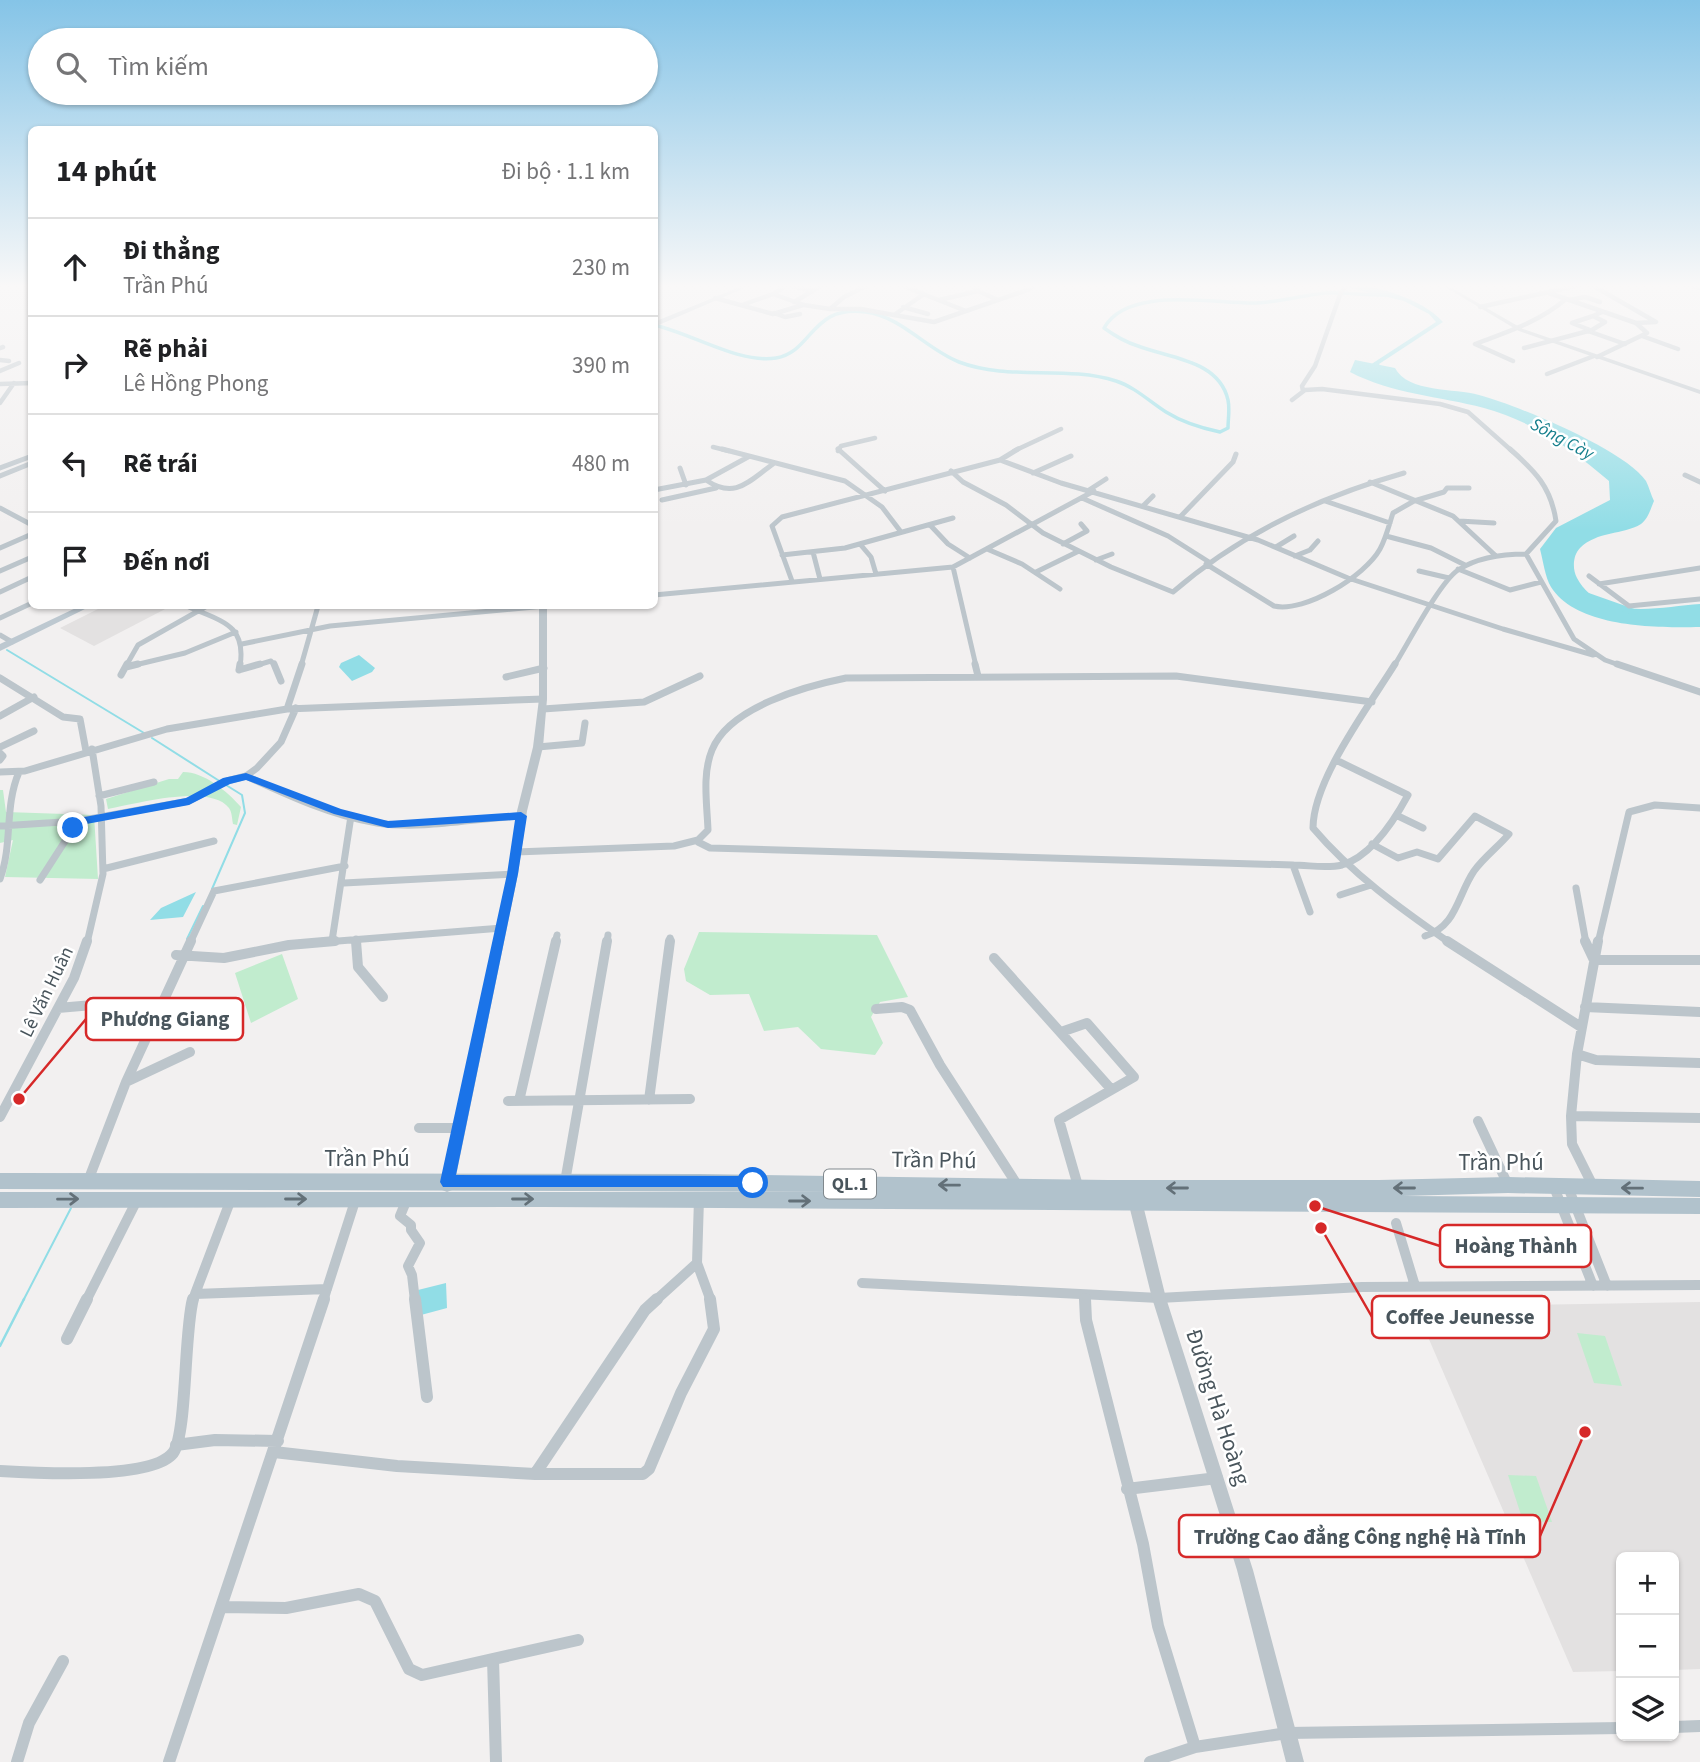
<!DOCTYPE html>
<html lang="vi">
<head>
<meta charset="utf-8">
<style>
	:root { --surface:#fff; --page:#f2f2f2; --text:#202124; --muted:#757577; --line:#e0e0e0 }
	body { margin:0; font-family:"Source Sans 3",sans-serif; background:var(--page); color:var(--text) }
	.controls { position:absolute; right:21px; bottom:21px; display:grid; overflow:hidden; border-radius:10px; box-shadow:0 2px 5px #0004 }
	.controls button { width:63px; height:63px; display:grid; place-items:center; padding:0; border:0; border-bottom:2px solid var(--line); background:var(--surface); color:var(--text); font:35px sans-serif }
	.stop { position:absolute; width:21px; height:21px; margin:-16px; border:5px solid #1a73e8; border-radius:50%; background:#fff }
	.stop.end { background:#1a73e8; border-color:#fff; box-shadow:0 2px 7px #0008 }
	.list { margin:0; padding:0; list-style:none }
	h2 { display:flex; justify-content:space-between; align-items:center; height:91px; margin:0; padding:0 28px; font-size:30px }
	h2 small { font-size:23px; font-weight:400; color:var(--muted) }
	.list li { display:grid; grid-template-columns:46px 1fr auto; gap:21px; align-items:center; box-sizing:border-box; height:98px; padding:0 28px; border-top:2px solid var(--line) }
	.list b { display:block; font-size:26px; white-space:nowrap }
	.list p { margin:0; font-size:23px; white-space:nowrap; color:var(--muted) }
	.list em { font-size:23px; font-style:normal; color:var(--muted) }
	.icon { flex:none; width:38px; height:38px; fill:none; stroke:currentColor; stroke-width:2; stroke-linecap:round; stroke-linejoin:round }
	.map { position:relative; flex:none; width:1700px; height:1762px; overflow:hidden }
	.search { position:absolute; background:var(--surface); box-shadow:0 2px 5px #0004; left:28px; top:28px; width:630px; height:77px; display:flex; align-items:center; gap:18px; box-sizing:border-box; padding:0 24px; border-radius:38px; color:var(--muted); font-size:26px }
	.panel { position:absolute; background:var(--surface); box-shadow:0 2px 5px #0004; left:28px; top:126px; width:630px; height:483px; border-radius:10px }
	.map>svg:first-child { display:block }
	.education { fill:#e3e1e1 }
	.green { fill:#c1ecce }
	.water { fill:#91dde6 }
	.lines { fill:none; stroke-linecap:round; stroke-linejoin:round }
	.stream-far1 { stroke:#91dde6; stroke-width:2 }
	.stream { stroke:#91dde6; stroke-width:2.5 }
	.canal { stroke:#91dde6; stroke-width:3.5 }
	.river { fill:#91dde6; fill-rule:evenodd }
	.minor-far4 { stroke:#bcc5cb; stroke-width:4.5 }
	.minor-far3 { stroke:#bcc5cb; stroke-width:5 }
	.minor-far2 { stroke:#bcc5cb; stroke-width:7 }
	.minor-far1 { stroke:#bcc5cb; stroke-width:10 }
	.minor { stroke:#bcc5cb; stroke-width:12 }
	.tertiary { fill:#bcc5cb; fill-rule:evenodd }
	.secondary { fill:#bdc8d0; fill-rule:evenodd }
	.primary { fill:#b1c2cc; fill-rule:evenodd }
	.oneway { stroke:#637078 }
	.route { fill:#1a73e8 }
	.labels { text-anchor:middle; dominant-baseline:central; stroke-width:5; stroke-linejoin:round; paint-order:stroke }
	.far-water-label { font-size:18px; font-style:italic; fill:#157f8c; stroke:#fff }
	.shield { fill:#fff; stroke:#80888d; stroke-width:2 }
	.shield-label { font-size:18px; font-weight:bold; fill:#49555c }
	.street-label { font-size:19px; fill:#49555c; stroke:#fff }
	.near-street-label { font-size:23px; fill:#49555c; stroke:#fff }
	.leader { fill:none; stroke:#d62828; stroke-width:2.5 }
	.callout-dot { fill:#d62828; stroke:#fff; stroke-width:2.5 }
	.callout { fill:#fff; stroke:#d62828; stroke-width:2.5 }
	.callout-label { font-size:21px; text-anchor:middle; font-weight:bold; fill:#49555c }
</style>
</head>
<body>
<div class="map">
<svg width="1700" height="1762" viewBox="0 0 1700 1762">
	<rect width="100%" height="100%" fill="#f2f0f0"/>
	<!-- education -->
	<path class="education" d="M104,606H171L94,646L60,628Z
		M1700,1302V1669L1674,1670V1557H1621V1671L1573,1672L1415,1307Z"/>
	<!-- green -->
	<path class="green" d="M183,772C204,772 227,791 241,807L237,825L233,824C232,819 232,812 229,808C210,783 135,804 108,809L106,799L169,779H178Z
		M0,790H3L6,812L94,815L98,879L5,877L13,840L0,843Z
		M699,932L877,935L908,997L880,1002L871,1017L883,1043L875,1055L821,1049L798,1027L764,1031L749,994L710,995L686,981L684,969Z
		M282,954L298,999L251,1023L235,973Z
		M1577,1333L1605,1336L1622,1386L1594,1383Z
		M1508,1475L1536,1476L1552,1522L1523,1521Z"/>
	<!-- water -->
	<path class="water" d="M1355,360L1395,368C1408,393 1455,388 1479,395C1517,405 1625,450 1646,481C1649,487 1651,495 1654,501C1651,508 1648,519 1641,524C1623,535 1597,531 1580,548C1573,555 1572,569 1577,578C1601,622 1658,607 1700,604V627C1657,628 1577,628 1551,587C1545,577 1543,560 1540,549L1556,528L1610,500L1609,481C1572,449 1532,421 1484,408C1439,396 1392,394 1350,372Z
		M359,655L375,668L372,672L352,681L339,667L341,663Z
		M196,892L183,917L150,920L161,908Z
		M446,1283L447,1308L421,1315L418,1290Z"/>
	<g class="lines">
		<!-- stream-far1 -->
		<path class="stream-far1" d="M7,650L144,733
			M152,738L221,782
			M212,889L245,813L242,795L226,785
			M187,939L203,906
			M23,1301L71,1208"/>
		<!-- stream -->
		<path class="stream" d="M0,1346L24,1299"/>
		<!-- canal -->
		<path class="canal" d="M654,325C691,333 739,364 776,358C813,352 811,304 866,312C902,317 926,349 959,362C1009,381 1065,365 1116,381C1135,387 1150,402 1166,412C1182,422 1201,428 1220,432L1228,428C1228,419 1230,409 1228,400C1219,360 1169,358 1138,346C1125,342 1115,336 1104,328C1128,285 1214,304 1256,303C1280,302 1303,295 1326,293C1348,292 1369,296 1391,295"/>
		<!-- river -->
		<path class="river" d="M1334,284C1367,282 1421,297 1443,322L1379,364L1388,377L1383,378L1372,364L1373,363L1436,322L1429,314L1404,301Z
			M1586,592L1637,610L1639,612L1634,615L1631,614L1583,597V593Z"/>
		<!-- minor-far4 -->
		<path class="minor-far4" d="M780,284L787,285L773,294L804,305L830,309L844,297L870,284
			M898,284L966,311
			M972,284L978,291L998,300
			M1590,284L1656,322L1635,323
			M1684,284L1700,288
			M787,285L813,291
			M953,286L959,284
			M1549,293L1636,323L1647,333L1597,357
			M924,294L894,315L934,322L1030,289L1035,284
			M715,298L773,314L803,305
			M939,300L978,291
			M1569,300L1585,297L1600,302
			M794,302L824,284
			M742,305L773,294
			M903,307L928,314
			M1480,307L1585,284
			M830,309H861L894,315
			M774,313L785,317L800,314
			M1590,330L1572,323L1593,316
			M1588,331L1625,344
			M1642,336L1678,349
			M0,348L3,347
			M1524,348L1592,330L1605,322L1593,316L1602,312
			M0,360L9,361
			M1513,361L1475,344C1507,332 1539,322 1566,299
			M0,371L19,363
			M1547,374L1594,356
			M0,384L32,383
			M1303,391L1302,386L1315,366L1341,292L1349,284
			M1292,400L1305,390L1322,389L1440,404L1468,412L1512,451
			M0,403L14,383
			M713,447L729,451
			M838,451L841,446L875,438
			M1014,451L1061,429"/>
		<!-- minor-far3 -->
		<path class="minor-far3" d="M722,449L845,481L882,507L901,532
			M838,449L885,491
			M1510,449C1535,471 1551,487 1556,521L1526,554L1574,639L1605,660L1622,666
			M1000,460L1061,483L1258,540L1348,578L1503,629L1593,655
			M0,468L32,456
			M680,468L686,485
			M951,471L963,482L1006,505L1043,533L1111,567L1173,592C1240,534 1319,497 1404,473
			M1033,473L1071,456
			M1685,475L1700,482
			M0,476L32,463
			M706,480C735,500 749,481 773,464
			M1370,482L1453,516L1496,556
			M654,490L706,480L748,457
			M1089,490L1106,479
			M1082,498L1168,536L1209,562
			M662,500L716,488
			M1325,501L1390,523
			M1143,506L1153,496
			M0,508L32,525
			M1180,517L1233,462L1236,454
			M1459,521L1494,523
			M931,526L948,544L970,558
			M1386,536L1431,548L1465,565
			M860,544L871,557L876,574
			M1063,544L1087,531L1081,524
			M1276,547L1294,536
			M0,548L32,534
			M987,549L1022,564L1060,589
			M813,552L820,579
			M782,555L845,548L953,518
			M1295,556L1310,550L1318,541
			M1096,560L1112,554
			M1206,564L1274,606C1305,613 1365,576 1380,549C1386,538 1389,525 1393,513L1414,501L1444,492L1447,488H1469
			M953,567L976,666
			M1458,569L1510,590L1541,582
			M0,571L32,557
			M1419,571L1449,578
			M1036,572L1079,551
			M1589,576L1629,606L1700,599
			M792,581L772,526L782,517L1000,460L1018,449
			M1599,584L1700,568
			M0,592L32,577
			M654,595L953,567L1094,491
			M187,606C219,621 247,623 240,666
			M0,618L32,603
			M0,635L12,642
			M242,644L330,626L545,606
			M126,666L138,645L207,606
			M131,666L185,653L236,632
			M254,666L271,661L275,666
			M301,666L318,606
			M1394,666C1408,644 1439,583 1458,570C1478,557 1503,554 1526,554"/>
		<!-- minor-far2 -->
		<path class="minor-far2" d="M274,664L281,681
			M975,664L978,676
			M1395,664C1369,706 1313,780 1313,828C1352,874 1401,909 1450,943
			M1617,664L1700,692
			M126,667L138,664
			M239,670L240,664
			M239,670L260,664
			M121,675L127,664
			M506,677L544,668
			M0,678L63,717L80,719L86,751
			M287,709L302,664
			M543,709L644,702L700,676
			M0,716L34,697
			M0,747L34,731
			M538,747L582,743L585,723
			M0,753L3,756L0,760
			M0,772L25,771L167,729L287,709L543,699
			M246,776C287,795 332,816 377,823C424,830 474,818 521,816
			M99,796L154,782
			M1398,816L1423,828
			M0,826L78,821L189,801L227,781L246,776L257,768L281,742L296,708
			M698,842L710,848L1293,865
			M1372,844L1398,858L1417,852L1438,859L1475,816L1509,834C1498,847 1484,857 1474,871C1457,896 1457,926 1425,936
			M516,852L674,846L698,840L708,830C707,804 702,774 712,750C729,707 806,686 846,678L1176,676L1372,702
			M103,869L214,841
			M0,879C13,844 4,807 19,772
			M40,880L78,821
			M344,883L513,874
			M1576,888L1586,943
			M1340,895L1371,885
			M1310,912L1293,865C1309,865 1326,869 1342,865C1372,856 1394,821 1408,795L1336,760
			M356,939V943
			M332,941L351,816
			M87,943L103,874L101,806L92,749
			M190,943L214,891L345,866
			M313,943L502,928
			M555,943L557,935
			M607,943L608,935
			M669,943L670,938
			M1598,943L1629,812L1655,805L1700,808"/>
		<!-- minor-far1 -->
		<path class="minor-far1" d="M356,941L358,967L383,997
			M1447,941L1581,1027
			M1585,941L1594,960H1700
			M176,955L224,958L289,945L335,941
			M994,958L1111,1089
			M1585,1007L1700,1012
			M58,1008L116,1003L166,1005L174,1029
			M876,1009L902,1007L910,1010L940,1065L1018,1186
			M1061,1032L1087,1023L1134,1077L1059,1120L1078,1186
			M1577,1054L1596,1060L1700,1063
			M126,1082L190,1052
			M649,1100L670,941
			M508,1101L690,1099
			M519,1101L556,941
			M1571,1116L1700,1118
			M0,1117L74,978L87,941
			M1478,1121L1508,1185
			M419,1128H459
			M88,1181L126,1082L191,941
			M565,1182L607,941
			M1593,1186L1572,1144L1571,1116L1577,1054L1598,941
			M1554,1187L1593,1286
			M1568,1187L1607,1286
			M231,1199L195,1294L327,1289
			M407,1199L400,1216L411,1225V1230L420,1243L408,1266L412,1275L415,1301
			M1396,1223L1415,1286
			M697,1263L711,1301
			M862,1283L1159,1298L1362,1287L1700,1285
			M1085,1296V1301
			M86,1301L137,1200
			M193,1301L195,1294
			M323,1301L356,1198
			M655,1301L697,1263L699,1199"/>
		<!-- minor -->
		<path class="minor" d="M415,1299L427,1397
			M1085,1299L1086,1320L1143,1544L1158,1626L1195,1747
			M67,1339L87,1299
			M176,1445L215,1440L278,1441
			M274,1452L397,1466L535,1474L645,1310L657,1299
			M0,1471C34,1473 152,1480 173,1453C187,1435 184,1331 193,1299
			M535,1474H643L649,1469L681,1393L714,1329L710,1299
			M1127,1489L1217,1478
			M221,1607L286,1608L359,1594L375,1601L409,1669L422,1675L578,1640
			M493,1659L496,1762
			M1674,1727L1700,1726
			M17,1762L29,1723L63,1661
			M169,1762L324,1299
			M1150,1762L1195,1747L1287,1733L1621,1728"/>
		<!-- tertiary -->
		<path class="tertiary" d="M1440,284H1445L1523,329L1700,390V394L1519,331Z
			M539,606H547V699L543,747L527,811L518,874L454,1186L452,1190L447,1192L442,1190L440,1186L508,874L517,811L533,747L539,699Z
			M1134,1191L1139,1193L1141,1197L1166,1298L1253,1570L1304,1762H1286L1237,1570L1152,1298L1127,1197L1129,1193Z"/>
		<!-- secondary -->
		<path class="secondary" d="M747,284H754L654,327V322Z
			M80,606H91L0,651V644Z"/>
		<!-- primary -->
		<path class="primary" d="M0,1173L700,1174L1108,1180H1379L1508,1177L1700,1181V1197L1508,1193L1403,1196L1700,1198V1214L544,1207L0,1208V1192H846L0,1189Z"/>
	</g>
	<!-- one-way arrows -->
	<defs><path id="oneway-shaft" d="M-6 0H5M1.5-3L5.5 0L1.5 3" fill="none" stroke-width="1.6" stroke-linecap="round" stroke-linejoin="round" transform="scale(1.75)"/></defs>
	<g class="oneway">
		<use href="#oneway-shaft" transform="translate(949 1185) rotate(-179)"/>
		<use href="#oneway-shaft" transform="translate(1177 1188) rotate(-180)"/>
		<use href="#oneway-shaft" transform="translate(1404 1188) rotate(180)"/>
		<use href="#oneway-shaft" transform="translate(1632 1188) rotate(-179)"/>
		<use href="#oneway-shaft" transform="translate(68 1199) rotate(-1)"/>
		<use href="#oneway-shaft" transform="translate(296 1199)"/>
		<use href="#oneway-shaft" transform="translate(523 1199)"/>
		<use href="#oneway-shaft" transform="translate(800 1201)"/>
	</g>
	<!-- sky -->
	<linearGradient id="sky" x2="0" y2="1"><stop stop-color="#85c4e7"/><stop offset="0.54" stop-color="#f9f8f8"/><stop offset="1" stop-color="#f9f8f8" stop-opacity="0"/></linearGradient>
	<rect width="1700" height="530" fill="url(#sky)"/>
	<!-- route -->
	<path class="route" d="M246,773L341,809L388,821L521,812L527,816L518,874L456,1175L753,1176L760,1183L758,1187H443L440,1182L507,874L515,820L388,828L334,814L246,780L230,784L189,805L81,825L73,832L67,828L74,819L186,798L223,778Z"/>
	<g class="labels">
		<!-- far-water labels -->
		<g class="far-water-label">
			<text transform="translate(1562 439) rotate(28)">Sông Cày</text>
		</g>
		<!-- shield labels -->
		<rect class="shield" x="824" y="1169.5" width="52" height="29" rx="5"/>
		<g class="shield-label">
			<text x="850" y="1184">QL.1</text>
		</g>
		<!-- street labels -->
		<g class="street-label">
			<text transform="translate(47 992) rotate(-64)">Lê Văn Huân</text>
		</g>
		<!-- near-street labels -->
		<g class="near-street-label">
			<text x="367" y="1158">Trần Phú</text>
			<text transform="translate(934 1160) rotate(1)">Trần Phú</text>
			<text x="1501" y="1162">Trần Phú</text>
			<text transform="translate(1218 1407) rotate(72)">Đường Hà Hoàng</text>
		</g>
	</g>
	<!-- callouts -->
	<path class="leader" d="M19 1099L86 1019M1315 1206L1440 1246M1321 1228L1372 1317M1585 1432L1540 1536"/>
	<g class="callout-dot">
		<circle cx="19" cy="1099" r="7"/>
		<circle cx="1315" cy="1206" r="7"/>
		<circle cx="1321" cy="1228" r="7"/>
		<circle cx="1585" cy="1432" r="7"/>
	</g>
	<g class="callout">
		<rect x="86" y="998" width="157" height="42" rx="7"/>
		<rect x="1440" y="1225" width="151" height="42" rx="7"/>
		<rect x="1372" y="1296" width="177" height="42" rx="7"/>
		<rect x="1179" y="1515" width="361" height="42" rx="7"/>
	</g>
	<g class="callout-label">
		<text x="165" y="1026">Phương Giang</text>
		<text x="1516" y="1253">Hoàng Thành</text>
		<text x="1460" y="1324">Coffee Jeunesse</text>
		<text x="1360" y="1544">Trường Cao đẳng Công nghệ Hà Tĩnh</text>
	</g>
</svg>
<div class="controls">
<button>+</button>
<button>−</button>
<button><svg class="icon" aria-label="layers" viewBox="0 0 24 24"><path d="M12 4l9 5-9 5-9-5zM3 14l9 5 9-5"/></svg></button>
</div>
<div class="stop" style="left:753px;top:1183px"></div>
<div class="stop end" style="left:73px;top:828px"></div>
<div class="search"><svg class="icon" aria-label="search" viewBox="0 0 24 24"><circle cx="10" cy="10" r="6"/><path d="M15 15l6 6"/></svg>Tìm kiếm</div>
<section class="panel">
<h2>14 phút<small>Đi bộ · 1.1 km</small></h2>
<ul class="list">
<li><svg class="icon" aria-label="ahead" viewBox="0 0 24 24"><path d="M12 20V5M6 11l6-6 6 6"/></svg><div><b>Đi thẳng</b><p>Trần Phú</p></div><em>230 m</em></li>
<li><svg class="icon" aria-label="right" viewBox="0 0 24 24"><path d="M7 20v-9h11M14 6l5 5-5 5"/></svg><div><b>Rẽ phải</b><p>Lê Hồng Phong</p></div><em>390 m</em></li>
<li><svg class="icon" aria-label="left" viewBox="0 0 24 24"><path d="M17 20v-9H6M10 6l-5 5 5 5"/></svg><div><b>Rẽ trái</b></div><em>480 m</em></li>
<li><svg class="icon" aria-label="arrive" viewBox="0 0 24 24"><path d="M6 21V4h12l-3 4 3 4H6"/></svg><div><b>Đến nơi</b></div></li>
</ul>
</section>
</div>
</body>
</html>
